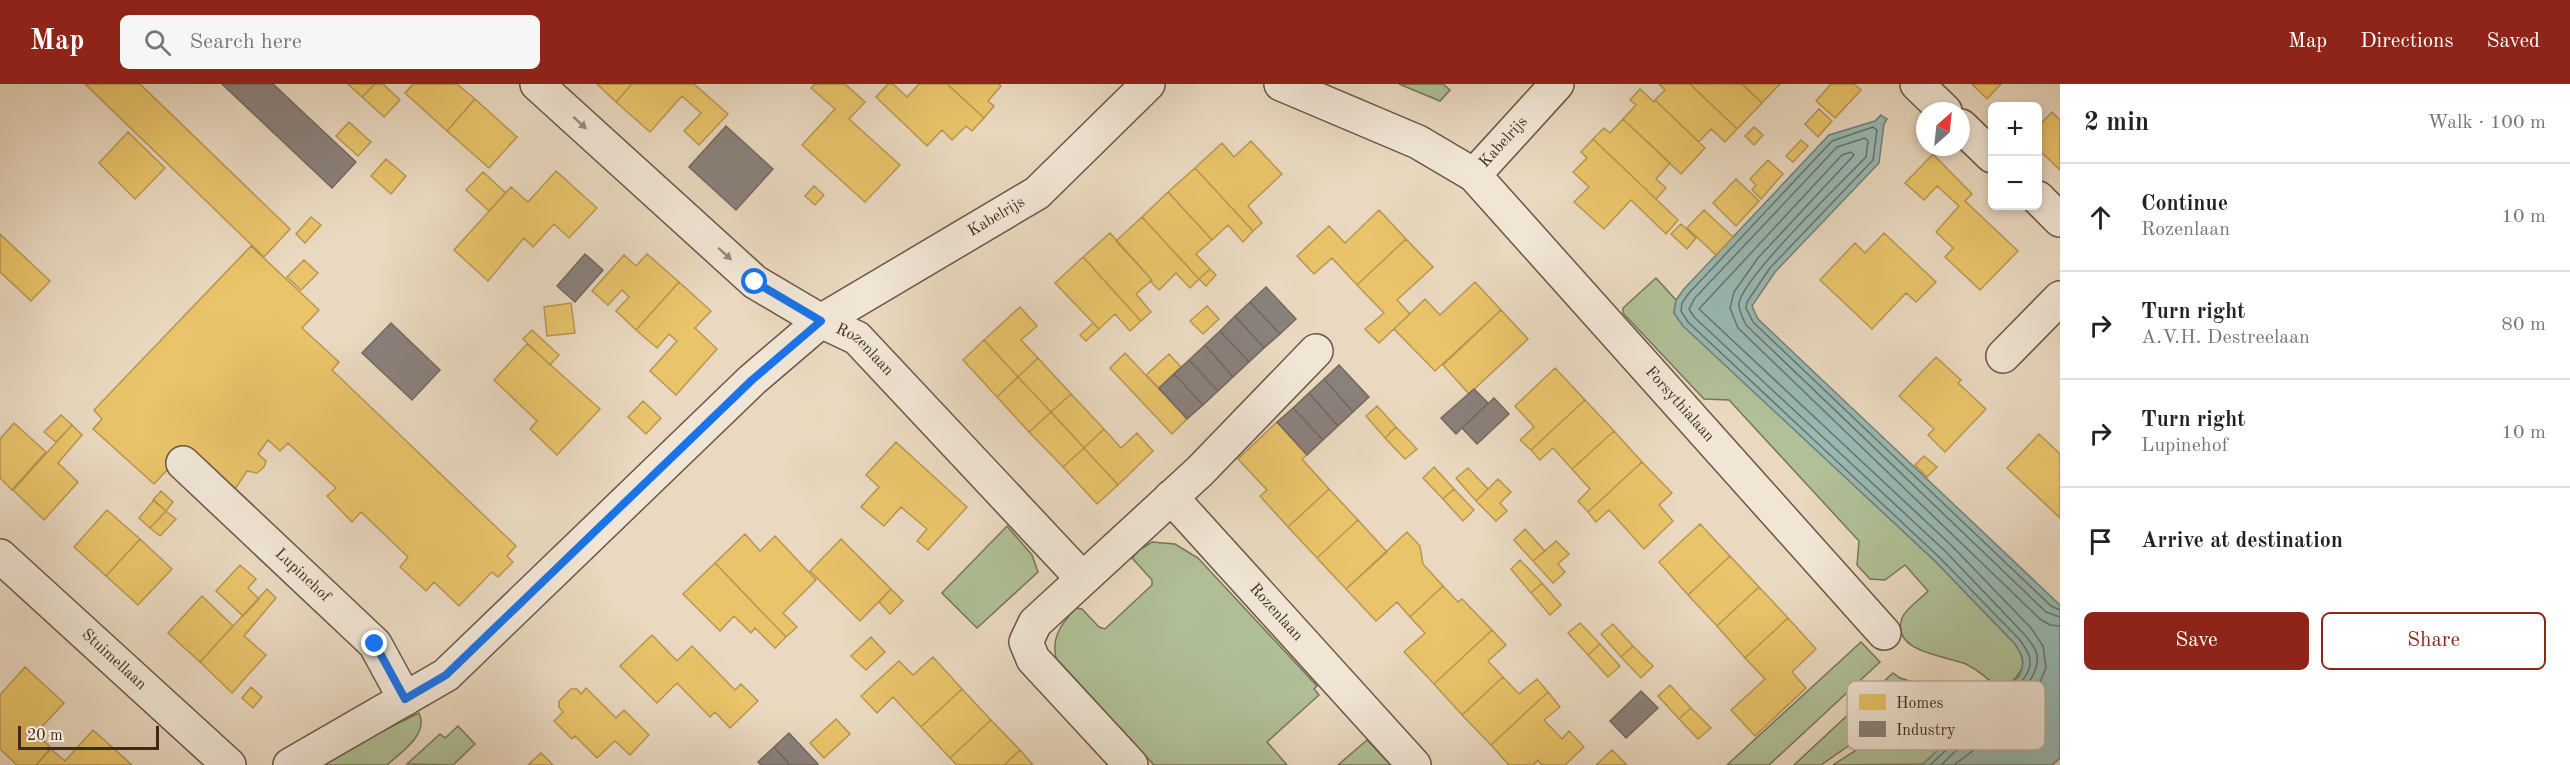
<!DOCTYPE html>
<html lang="en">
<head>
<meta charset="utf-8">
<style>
	:root { --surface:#fff; --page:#f6f6f6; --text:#222; --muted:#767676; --line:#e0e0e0; --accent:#8f2418 }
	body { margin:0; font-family:"Old Standard TT",serif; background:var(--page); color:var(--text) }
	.controls { position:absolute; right:18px; top:18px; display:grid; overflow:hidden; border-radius:9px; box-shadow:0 3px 9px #0003 }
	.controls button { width:54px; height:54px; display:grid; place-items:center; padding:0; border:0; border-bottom:2px solid var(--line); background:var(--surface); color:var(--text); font:30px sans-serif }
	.compass { position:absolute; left:1916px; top:18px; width:54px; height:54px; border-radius:50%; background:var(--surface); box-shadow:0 3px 9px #0003; rotate:27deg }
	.scale { position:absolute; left:18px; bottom:15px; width:141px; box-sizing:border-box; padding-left:6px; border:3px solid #3f2a1a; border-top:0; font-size:16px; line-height:21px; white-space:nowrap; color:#3f2a1a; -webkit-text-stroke:4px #f1e6d6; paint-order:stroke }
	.stop { position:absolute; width:18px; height:18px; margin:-14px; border:4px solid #1a73e8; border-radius:50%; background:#fff }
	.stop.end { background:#1a73e8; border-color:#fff; box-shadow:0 2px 6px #0008 }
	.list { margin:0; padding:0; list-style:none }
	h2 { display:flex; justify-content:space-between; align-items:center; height:78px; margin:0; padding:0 24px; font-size:26px }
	h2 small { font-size:20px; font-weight:400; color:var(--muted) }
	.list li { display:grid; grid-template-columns:39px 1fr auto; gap:18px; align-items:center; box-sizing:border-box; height:108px; padding:0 24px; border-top:2px solid var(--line) }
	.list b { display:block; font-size:22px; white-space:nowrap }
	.list p { margin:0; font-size:20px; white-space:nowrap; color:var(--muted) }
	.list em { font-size:20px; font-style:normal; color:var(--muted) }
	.actions { display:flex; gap:12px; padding:18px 24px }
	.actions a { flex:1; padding:14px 0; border:2px solid var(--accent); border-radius:9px; text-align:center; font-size:21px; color:var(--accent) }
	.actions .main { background:var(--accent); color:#fff }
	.icon { flex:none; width:33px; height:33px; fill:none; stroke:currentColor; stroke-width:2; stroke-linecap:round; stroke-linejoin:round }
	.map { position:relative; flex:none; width:2060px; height:681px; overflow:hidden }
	header { display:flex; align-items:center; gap:36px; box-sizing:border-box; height:84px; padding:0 30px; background:var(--accent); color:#fff }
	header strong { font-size:28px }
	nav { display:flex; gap:33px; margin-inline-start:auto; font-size:21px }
	.search { width:420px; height:54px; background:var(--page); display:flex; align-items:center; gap:15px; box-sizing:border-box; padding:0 21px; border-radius:9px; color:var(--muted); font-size:22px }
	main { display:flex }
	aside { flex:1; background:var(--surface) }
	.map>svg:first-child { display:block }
	.green { fill:#b0c097; stroke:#787558; stroke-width:1.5 }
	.water { fill:#98bab5; stroke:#748077; stroke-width:1.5 }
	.homes { fill:#e9c46a; stroke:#b69652; stroke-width:1.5 }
	.industry { fill:#8a817c; stroke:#74675f; stroke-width:1.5 }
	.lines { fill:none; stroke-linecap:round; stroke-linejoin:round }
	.shore { stroke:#6c7268; stroke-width:1.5 }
	.minor-casing { stroke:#6a5644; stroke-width:36 }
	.minor { stroke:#f1e6d6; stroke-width:33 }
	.oneway { fill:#988878 }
	.route { stroke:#1a73e8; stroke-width:8 }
	.labels { text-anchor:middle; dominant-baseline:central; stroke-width:6; stroke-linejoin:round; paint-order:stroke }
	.street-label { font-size:16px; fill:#3f2a1a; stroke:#f1e6d6 }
	.key { fill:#f1e6d6; stroke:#bcae9e; stroke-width:1.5 }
	.key-label { font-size:16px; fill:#3f2a1a }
</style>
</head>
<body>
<header>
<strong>Map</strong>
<div class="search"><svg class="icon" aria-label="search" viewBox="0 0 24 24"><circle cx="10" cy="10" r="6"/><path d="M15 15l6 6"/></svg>Search here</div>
<nav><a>Map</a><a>Directions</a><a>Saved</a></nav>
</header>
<main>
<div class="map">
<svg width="2060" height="681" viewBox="0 0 2060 681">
	<rect width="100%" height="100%" fill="#ead9c0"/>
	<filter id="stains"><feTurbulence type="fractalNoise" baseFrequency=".00333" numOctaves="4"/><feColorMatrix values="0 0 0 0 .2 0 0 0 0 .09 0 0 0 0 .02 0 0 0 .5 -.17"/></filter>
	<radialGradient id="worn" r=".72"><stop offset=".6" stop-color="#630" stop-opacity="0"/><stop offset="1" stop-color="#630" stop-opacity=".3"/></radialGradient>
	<!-- green -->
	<path class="green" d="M1399,0H1443L1450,6L1440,17Z
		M1656,194L1676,216L1674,229L1684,242L1935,477L2015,560C2031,583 2020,590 2002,608C1990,597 1980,587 1966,580C1946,572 1890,568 1902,534C1906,524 1921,515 1928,507L1905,481L1885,496L1870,495L1857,481L1859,457L1729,316L1704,315L1623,229V224Z
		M1007,442L1032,471L1038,488L977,544L942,509Z
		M1152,458L1175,460L1198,474L1317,602L1314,605L1319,611L1267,658L1287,681H1154L1056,574C1051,553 1062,539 1076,524L1082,525L1099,543L1105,545L1152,501V496L1132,474L1139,466Z
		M1861,558L1880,578L1769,681H1727Z
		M1893,589L1900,594L1919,600L1920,605C1913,625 1890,634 1872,645L1866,644L1855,652L1851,660L1821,681H1794Z
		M1938,606L1956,613L1976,633L1923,680L1833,681L1909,632Z
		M419,629C429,651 401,668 387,681H320L332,672Z
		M458,642L475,660L453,681L407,680L440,650L445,654Z
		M1367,656L1391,681H1338Z"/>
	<!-- water -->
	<path class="water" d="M1881,31L1887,35L1884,40L1879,79L1775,188L1752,222L1758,235L2060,521V674L2052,681H1917L1923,680L1958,647H1962L2019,592C2026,578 2023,572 2015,560L1935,477L1683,242L1674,229L1676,216L1684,205L1829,51L1875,37Z"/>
	<!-- homes -->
	<path class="homes" d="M85,0H140L290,145L264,173Z
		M348,0H375L362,13Z
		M375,0H383L400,16L384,33L362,13Z
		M413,0H457L475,15L447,47L405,9Z
		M597,0H632L616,18Z
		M632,0H694L728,30L699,61L684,47L701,29L682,12L650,48L616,18Z
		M815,0H845L865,18L849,35L900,81L865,118L802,61L835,25L811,4Z
		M888,0H893L907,13L919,0H947L984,34L972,47L966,42L952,56L942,46L927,62L876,13Z
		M947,0H999L1001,2L988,17L994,22L984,34Z
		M1659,0H1690L1737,45L1725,58L1711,45L1699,58L1655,16L1665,6Z
		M1690,0H1742L1762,19L1737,45Z
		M1742,0H1780L1762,19Z
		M1831,0H1854L1861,6L1835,34L1816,17Z
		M1972,0H2001L1987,15Z
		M1640,5L1654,18L1655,16L1705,64L1681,90L1623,35L1636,21L1630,16Z
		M475,15L517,53L489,84L447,47Z
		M1819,25L1832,37L1818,53L1805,40Z
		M2052,28L2060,36V86L2038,65V43Z
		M1623,35L1670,79L1656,95L1666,104L1656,115L1593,55L1604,44L1610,49Z
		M349,38L371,58L358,72L336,52Z
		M1754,43L1763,51L1754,61L1745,52Z
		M128,48L165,84L135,115L99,79Z
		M1593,55L1678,136L1666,150L1631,116L1604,145L1574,118L1589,103L1573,88L1587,74L1581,68Z
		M1801,56L1808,62L1793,78L1786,72Z
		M1251,57L1282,90L1248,122L1262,139L1253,147L1195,84L1222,59L1234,73Z
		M1933,70L1972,110L1965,117L2018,167L1980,206L1945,173L1953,164L1936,148L1959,122L1937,102L1924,116L1905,99Z
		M386,75L406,92L391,110L371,92Z
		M1768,76L1783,90L1761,115L1752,106L1756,101L1750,95Z
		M1195,84L1253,147L1243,158L1228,141L1212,156L1168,108Z
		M556,87L597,124L569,154L554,140L533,163L524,154L488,197L454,166L511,103L528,118Z
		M483,88L506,109L489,127L466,106Z
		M1736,95L1759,117L1736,142L1713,119Z
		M814,102L824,111L815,121L805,112Z
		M1168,108L1212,156L1196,170L1210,185L1199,195L1142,133Z
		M1379,126L1406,155L1357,201L1332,174L1314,190L1297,172L1329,142L1345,159Z
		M1704,126L1733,153L1716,171L1687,144Z
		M311,133L321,141L305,159L296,150Z
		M1142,133L1199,195L1190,204L1176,189L1159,206L1150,197L1152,196L1116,157Z
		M1681,140L1696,154L1687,165L1671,150Z
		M1110,149L1152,196L1136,210L1151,228L1141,237L1083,173Z
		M1884,149L1936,198L1916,218L1906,209L1872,245L1820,196L1855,159L1865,169Z
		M0,150L50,197L31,217L0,188Z
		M1406,155L1433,183L1397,216L1410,230L1379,259L1365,245L1384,229L1357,201Z
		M251,162L319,226L302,244L339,278L332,286L516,462L507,472L513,478L498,493L492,488L459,522L434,498L426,507L400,483L408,473L361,428L352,438L327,412L336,404L288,359L280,367L268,356L258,370L266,377L264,383L257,389L247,387L235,405L195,367L172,391L168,385L154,400L93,345L102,335L94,326Z
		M647,170L679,198L636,246L616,227L629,213L622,206L608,221L592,207L624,171L636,182Z
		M1083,173L1141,237L1130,247L1115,230L1099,245L1055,199Z
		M304,176L318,189L301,206L287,193Z
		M1210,185L1216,191L1206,202L1199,195Z
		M679,198L711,227L695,244L717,265L676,311L650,287L677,257L669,250L657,264L636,246Z
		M1475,198L1501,226L1435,287L1394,245L1425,215L1440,231Z
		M571,219L575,249L547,252L544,223Z
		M1207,222L1219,235L1203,250L1190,237Z
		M1020,223L1037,242L1021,256L1038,274L1018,293L984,256Z
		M1501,226L1528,255L1469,310L1443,281Z
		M1093,239L1099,245L1086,257L1080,251Z
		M532,246L559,271L550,281L523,255Z
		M984,256L1018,293L997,313L963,276Z
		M527,260L600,325L557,371L530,345L537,337L494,296Z
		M1125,269L1187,335L1172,350L1110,284Z
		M1169,270L1181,283L1159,304L1146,291Z
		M1936,273L1961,296L1958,299L1986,325L1945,368L1928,351L1934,345L1899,312Z
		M1038,274L1071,310L1051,328L1018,293Z
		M1555,284L1585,316L1531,366L1520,356L1534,343L1515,322Z
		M1018,293L1051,328L1029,348L997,313Z
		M1071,310L1104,345L1084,364L1051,328Z
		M1585,316L1614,347L1572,385L1553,364L1540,376L1531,366Z
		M643,317L661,334L646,350L628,333Z
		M1377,322L1396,343L1385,354L1366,332Z
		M1051,328L1084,364L1063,383L1029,348Z
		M61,331L72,341L56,358L44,348Z
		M1277,338L1307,371L1302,375L1329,405L1288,443L1260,412L1267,406L1238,375Z
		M14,339L46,368L12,406L0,394V355Z
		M72,341L82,351L58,379L78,398L44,436L13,406Z
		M1396,343L1417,365L1405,375L1385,354Z
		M1104,345L1121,364L1137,349L1153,367L1118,401L1084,364Z
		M1614,347L1642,378L1588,428L1578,417L1590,405L1572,385Z
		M2039,350L2060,370V434L2007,384Z
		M896,358L967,423L928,466L917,457L927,445L901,423L884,442L861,423L879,403L866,391Z
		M1084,364L1118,401L1097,420L1063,383Z
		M1924,372L1937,383L1927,393L1915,381Z
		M1642,378L1672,409L1659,421L1673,437L1644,465L1609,426L1596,438L1588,428Z
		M1434,383L1454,405L1443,415L1423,394Z
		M1468,384L1488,405L1476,417L1456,394Z
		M1498,395L1511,408L1500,419L1507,427L1496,437L1476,417Z
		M1329,405L1358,436L1317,474L1288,443Z
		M1454,405L1474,426L1463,437L1443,415Z
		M161,407L173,418L166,427L153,416Z
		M154,416L166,427L150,444L139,434Z
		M107,426L140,455L106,492L74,463Z
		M166,427L176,435L160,452L150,444Z
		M1358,436L1387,468L1346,505L1317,474Z
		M1700,440L1730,472L1688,511L1659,478Z
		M1525,445L1545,467L1533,477L1514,456Z
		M1407,448L1420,462L1423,480L1443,502L1410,533L1397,518L1376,537L1346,505Z
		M745,450L760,467L775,452L816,496L783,529L797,543L786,553L715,479Z
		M140,455L172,485L138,521L106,492Z
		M841,455L891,505L860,537L810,487Z
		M1556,457L1569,470L1558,480L1565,488L1553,499L1533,477Z
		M1730,472L1759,503L1717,542L1688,511Z
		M1520,476L1542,499L1531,509L1511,485Z
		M715,479L786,553L775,564L755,544L751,549L734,532L720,547L683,510Z
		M240,481L256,495L248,504L259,515L243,532L216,507Z
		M1542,499L1561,521L1550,531L1531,509Z
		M1443,502L1458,518L1462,515L1492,546L1434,600L1404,568L1425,549L1410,533Z
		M1759,503L1788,534L1745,574L1717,542Z
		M267,505L276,514L244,552L266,571L232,609L200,578Z
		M891,505L903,517L890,530L879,518Z
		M202,512L233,542L200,578L168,549Z
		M1788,534L1816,565L1792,588L1806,604L1755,652L1731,626L1765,595L1745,574Z
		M1580,539L1600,560L1588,571L1568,549Z
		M1613,540L1633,562L1621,573L1601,550Z
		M1492,546L1506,561L1488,577L1503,593L1462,631L1434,600Z
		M652,551L677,577L692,562L735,606L741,600L758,617L730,644L715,628L710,633L677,599L657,619L620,582Z
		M871,553L885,568L866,586L851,572Z
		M1600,560L1620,582L1608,593L1588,571Z
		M1633,562L1653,582L1641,594L1621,573Z
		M933,573L962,605L921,643L893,613L877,629L861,612L899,577L913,591Z
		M25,583L64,619L36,649L51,664L36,681H17L0,665V611Z
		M1503,593L1519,610L1537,595L1548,608L1491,661L1462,631Z
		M1670,601L1691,624L1679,635L1658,612Z
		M251,603L262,613L253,624L242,614Z
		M586,604L616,634L624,626L649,651L630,671L615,657L597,674L575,652L572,655L554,637L563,628L559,623V617L571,605H577L581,610Z
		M962,605L991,636L950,674L921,643Z
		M1548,608L1560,623L1544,636L1562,655L1569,647L1584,663L1565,681H1542L1538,676L1533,681H1509L1491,661Z
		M1691,624L1711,644L1698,655L1679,635Z
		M836,635L850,650L824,674L810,659Z
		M991,636L1020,666L1004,681H957L950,674Z
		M93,646L132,681H36L51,665L65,677Z
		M1020,666L1033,681H1004Z
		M1612,666L1627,681H1596Z
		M541,669L553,681H528Z"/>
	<!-- industry -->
	<path class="industry" d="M222,0H273L356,78L332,104Z
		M726,42L773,85L736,126L689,83Z
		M585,170L603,186L575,218L557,202Z
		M1266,203L1296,235L1280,250L1250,218Z
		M1250,218L1280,250L1264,264L1235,232Z
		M1235,232L1264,264L1249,278L1220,247Z
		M391,239L440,286L412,316L362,269Z
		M1220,247L1249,278L1233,293L1205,261Z
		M1205,261L1233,293L1218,307L1189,276Z
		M1189,276L1218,307L1203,321L1174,290Z
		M1339,281L1369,313L1353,328L1324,295Z
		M1174,290L1203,321L1187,335L1159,304Z
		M1324,295L1353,328L1338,342L1309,309Z
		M1474,305L1488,319L1456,350L1441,334Z
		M1309,309L1338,342L1323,356L1293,324Z
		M1494,314L1509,330L1477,360L1462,344Z
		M1293,324L1323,356L1307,371L1277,338Z
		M1641,607L1658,624L1626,654L1610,637Z
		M789,649L818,680L817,681H790L774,663Z
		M774,663L790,681H761L758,678Z"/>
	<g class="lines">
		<!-- shore -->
		<path class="shore" d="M1930,681L1960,653L1966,651C1981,636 2028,600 2030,581C2031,570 2025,564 2019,555L1939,473L1688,238L1681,227L1682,219L1689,209L1832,57L1873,43L1877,46L1873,76L1770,184L1747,218L1746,224L1753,238L2051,522L2060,526
			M1941,681L1963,660L1971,656C1992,637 2042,600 2037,570C2035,563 2029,556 2024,550L1945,467L1694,233L1689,225L1695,214L1837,63L1865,54L1868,57L1866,73C1842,98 1744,192 1739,219C1738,226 1743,234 1746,241L2046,528L2060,533
			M1954,681L1978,663L2037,605L2046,584L2043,562L2031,544L1951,461L1699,225L1842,71L1851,68L1854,71L1758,174L1734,208L1730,224L1738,244L2040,535L2050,541L2060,542"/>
		<defs>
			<g id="minor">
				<path id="s1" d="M537,0L755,198L821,237L857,254L1082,494"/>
				<path id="s2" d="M1281,0L1418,58L1474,91L1557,0"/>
				<path d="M1917,0L1945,27"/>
				<path d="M1961,42L1992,72"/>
				<path id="s3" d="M1474,91L1884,549"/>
				<path d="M2038,114L2060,136"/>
				<path d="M2003,272L2060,214"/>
				<path id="s4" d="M183,379L375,560L405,615"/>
				<path id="s5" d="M1171,413L1414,681"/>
				<path id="s6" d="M0,472L229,681"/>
				<path id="s7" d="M290,681L446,591L752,296L821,237L1037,109L1148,0"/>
				<path d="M1131,681L1033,575L1026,558L1035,539L1200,387L1316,267"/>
			</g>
		</defs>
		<!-- minor casing -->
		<use href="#minor" class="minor-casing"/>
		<!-- minor -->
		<use href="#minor" class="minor"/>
	</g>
	<!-- one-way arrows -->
	<defs><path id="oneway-solid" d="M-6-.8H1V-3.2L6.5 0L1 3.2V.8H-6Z" transform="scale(1.5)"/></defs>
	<g class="oneway">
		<use href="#oneway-solid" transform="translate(580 39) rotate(42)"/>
		<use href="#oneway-solid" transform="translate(725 170) rotate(42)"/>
	</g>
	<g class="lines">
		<!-- route -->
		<path class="route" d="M375,560L405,615L446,591L752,296L821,237L755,198"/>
	</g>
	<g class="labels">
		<!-- street labels -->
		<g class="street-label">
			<text stroke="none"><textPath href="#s2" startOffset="258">Kabelrijs</textPath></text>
			<text stroke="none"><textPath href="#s7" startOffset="900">Kabelrijs</textPath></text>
			<text stroke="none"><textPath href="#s1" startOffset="424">Rozenlaan</textPath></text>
			<text stroke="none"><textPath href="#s3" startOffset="308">Forsythialaan</textPath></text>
			<text stroke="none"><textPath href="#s4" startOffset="164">Lupinehof</textPath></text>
			<text stroke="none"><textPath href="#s5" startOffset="156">Rozenlaan</textPath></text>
			<text stroke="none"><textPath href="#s6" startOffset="154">Stuimellaan</textPath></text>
		</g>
	</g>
	<!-- legend -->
	<rect x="1847" y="597" width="198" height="69" rx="9" class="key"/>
	<rect x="1859" y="610" width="27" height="16" fill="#e9c46a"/>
	<rect x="1859" y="637" width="27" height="16" fill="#8a817c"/>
	<g class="key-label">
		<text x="1896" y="624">Homes</text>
		<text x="1896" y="651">Industry</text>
	</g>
	<rect width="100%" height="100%" filter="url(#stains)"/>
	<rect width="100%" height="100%" fill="url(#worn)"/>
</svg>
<div class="controls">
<button>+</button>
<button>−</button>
</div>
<svg class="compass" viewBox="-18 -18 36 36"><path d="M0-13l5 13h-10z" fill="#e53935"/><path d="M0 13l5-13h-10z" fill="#767676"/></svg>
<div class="scale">20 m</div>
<div class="stop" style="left:755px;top:198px"></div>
<div class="stop end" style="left:375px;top:560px"></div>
</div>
<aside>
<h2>2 min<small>Walk · 100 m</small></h2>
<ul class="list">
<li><svg class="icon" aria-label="ahead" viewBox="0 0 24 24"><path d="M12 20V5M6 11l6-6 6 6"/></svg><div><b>Continue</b><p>Rozenlaan</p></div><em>10 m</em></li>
<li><svg class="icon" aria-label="right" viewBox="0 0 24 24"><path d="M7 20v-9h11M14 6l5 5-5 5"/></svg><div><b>Turn right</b><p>A.V.H. Destreelaan</p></div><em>80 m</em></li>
<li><svg class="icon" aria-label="right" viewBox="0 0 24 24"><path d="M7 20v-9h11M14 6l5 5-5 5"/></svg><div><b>Turn right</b><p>Lupinehof</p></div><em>10 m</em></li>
<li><svg class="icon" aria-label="arrive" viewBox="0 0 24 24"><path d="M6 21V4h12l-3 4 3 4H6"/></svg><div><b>Arrive at destination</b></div></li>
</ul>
<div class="actions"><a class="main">Save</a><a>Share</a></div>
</aside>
</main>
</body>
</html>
